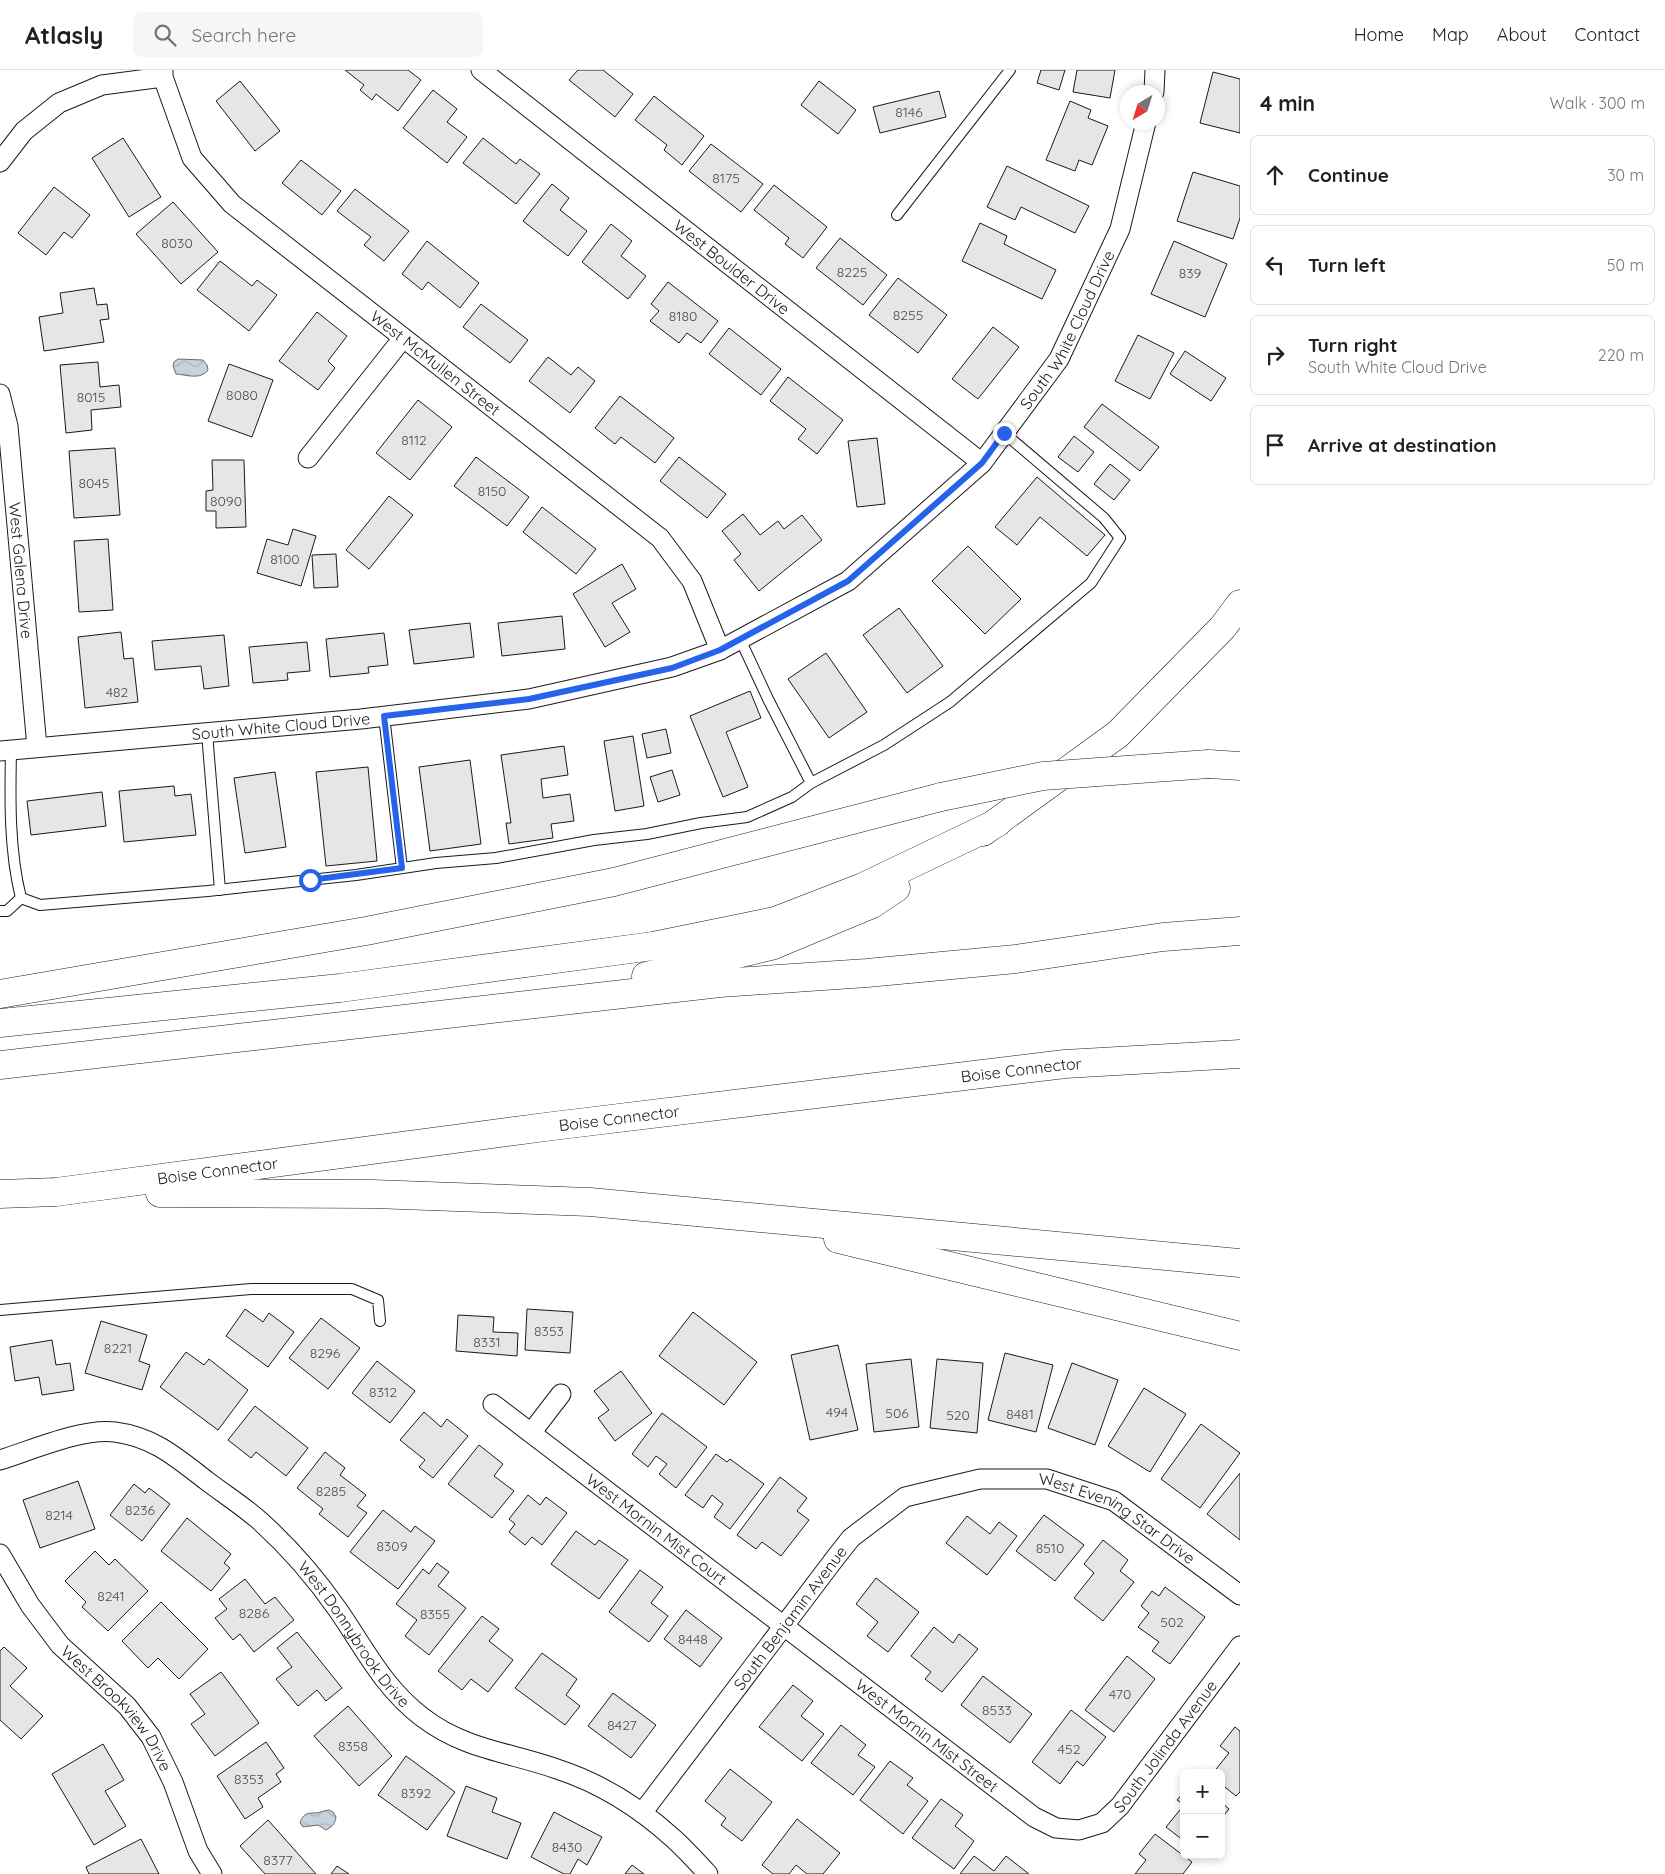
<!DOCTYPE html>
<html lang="en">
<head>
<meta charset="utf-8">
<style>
	:root { --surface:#fff; --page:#f6f6f6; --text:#202124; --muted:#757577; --line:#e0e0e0 }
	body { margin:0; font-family:Quicksand,sans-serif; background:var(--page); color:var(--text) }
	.controls { position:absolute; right:15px; bottom:15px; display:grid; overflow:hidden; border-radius:8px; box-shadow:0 2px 8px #0003 }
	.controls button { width:45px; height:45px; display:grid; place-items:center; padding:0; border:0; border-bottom:1px solid var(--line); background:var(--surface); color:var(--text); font:25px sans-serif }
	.compass { position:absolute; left:1120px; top:15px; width:45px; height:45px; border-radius:50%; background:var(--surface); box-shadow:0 2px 8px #0003; rotate:218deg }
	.stop { position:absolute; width:15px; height:15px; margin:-11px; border:4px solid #2563eb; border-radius:50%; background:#fff }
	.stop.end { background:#2563eb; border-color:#fff; box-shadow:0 1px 5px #0008 }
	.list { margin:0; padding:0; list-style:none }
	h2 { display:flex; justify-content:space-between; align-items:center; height:65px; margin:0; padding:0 20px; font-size:21px }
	h2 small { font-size:16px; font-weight:400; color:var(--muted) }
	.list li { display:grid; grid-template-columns:32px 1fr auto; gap:15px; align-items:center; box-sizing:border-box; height:80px; margin:0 10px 10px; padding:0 10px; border:1px solid var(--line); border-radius:8px }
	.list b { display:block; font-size:19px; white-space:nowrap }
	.list p { margin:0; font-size:16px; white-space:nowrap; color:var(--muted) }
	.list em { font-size:16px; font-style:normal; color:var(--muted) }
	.icon { flex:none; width:28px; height:28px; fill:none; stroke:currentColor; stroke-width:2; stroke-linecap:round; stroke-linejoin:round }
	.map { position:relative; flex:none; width:1240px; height:1804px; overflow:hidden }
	header { display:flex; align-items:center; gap:30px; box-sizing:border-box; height:70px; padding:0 25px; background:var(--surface); border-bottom:1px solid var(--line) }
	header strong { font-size:24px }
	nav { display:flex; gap:28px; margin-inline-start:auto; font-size:18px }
	.search { width:350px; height:45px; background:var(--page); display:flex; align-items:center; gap:12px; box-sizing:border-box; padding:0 18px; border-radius:8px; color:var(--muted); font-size:19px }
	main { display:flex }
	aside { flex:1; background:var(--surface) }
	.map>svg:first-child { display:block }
	.water { fill:url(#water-waves); stroke:#6a6a6a }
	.building { fill:#e6e6e6; stroke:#1a1a1a }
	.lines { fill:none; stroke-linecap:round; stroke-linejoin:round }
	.service-casing { stroke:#1a1a1a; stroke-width:12 }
	.minor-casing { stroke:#1a1a1a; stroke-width:21 }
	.motorway-casing { stroke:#1a1a1a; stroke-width:29 }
	.service { stroke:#fff; stroke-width:10 }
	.minor { stroke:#fff; stroke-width:19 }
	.motorway { stroke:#fff; stroke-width:28 }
	.motorway-bridge-casing { stroke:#1a1a1a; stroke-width:29; stroke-linecap:butt }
	.motorway-bridge { stroke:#fff; stroke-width:28 }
	.route { stroke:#2563eb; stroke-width:6 }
	.labels { text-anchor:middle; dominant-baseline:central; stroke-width:4; stroke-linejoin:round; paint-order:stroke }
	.number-label { font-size:14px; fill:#4d4d4d }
	.street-label { font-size:16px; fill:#1a1a1a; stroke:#fff }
</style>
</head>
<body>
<header>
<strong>Atlasly</strong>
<div class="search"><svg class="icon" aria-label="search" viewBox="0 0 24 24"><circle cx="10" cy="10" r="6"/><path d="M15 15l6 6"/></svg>Search here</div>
<nav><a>Home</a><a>Map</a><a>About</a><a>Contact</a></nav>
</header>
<main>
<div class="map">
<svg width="1240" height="1804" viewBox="0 0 1240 1804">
	<defs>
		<pattern id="water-waves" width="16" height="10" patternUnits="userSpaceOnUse" patternTransform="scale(1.25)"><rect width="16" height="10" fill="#c6d2dc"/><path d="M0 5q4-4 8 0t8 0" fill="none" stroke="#aab4bc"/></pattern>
	</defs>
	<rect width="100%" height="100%" fill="#fff"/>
	<!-- water -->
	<path class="water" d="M178,289L203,290L207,295L208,300C201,310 187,305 176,304L173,296L174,292Z
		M329,1740L333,1742L336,1747C335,1754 332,1757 326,1760L318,1755L303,1757L300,1753C303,1743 308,1743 316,1743C320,1743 324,1740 329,1740Z"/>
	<!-- building -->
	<path class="building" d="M345,0H408L421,10L398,41L376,24L372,30L360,20L364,15Z
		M578,0H603L633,24L615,47L569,10Z
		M1041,0H1065L1059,20L1037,13Z
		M1077,0H1115L1110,28L1073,22Z
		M1213,2L1240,9V63L1200,53Z
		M240,11L280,61L255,81L216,31Z
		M819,11L856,40L838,64L801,35Z
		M433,20L457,39L447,52L467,67L447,93L403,58Z
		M939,21L946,47L880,63L873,37Z
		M654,26L704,66L682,95L664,80L667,75L635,50Z
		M1070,31L1091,40L1088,48L1108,56L1092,95L1079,90L1075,101L1046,90Z
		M123,68L161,127L129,147L92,88Z
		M483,68L516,94L520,89L540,104L516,134L463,93Z
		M711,74L763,114L741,142L689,101Z
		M301,90L341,121L322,145L282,113Z
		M1007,96L1089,136L1075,163L1021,137L1015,150L987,137Z
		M1193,102L1240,116V148L1233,169L1177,151Z
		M552,114L569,128L560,140L587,161L568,186L523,151Z
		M774,115L827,157L803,188L785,174L789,168L754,140Z
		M54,117L90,145L72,168L64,162L46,185L18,163Z
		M355,119L409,161L384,191L364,175L371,167L337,141Z
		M173,132L218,182L181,214L136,164Z
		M980,153L1007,166L1004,174L1056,200L1042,229L962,191Z
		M611,154L632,171L621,186L646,206L628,229L582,192Z
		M840,168L887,205L863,235L816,198Z
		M427,171L479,213L460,238L428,212L422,220L402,204Z
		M1174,171L1227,194L1205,247L1151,224Z
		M220,191L252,216L257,210L277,225L249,261L197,220Z
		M898,208L947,245L918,283L869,245Z
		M668,212L718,251L701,273L687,263L679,273L650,251L659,241L651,234Z
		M94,218L97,235L107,234L109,249L100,250L104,272L44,281L39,247L63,243L60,223Z
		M481,234L528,270L510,293L463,257Z
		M317,242L347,266L328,291L335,298L318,320L279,291Z
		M993,257L1019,277L978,329L952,309Z
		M729,258L781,299L761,325L709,284Z
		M1138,265L1174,283L1150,329L1115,311Z
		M1185,281L1226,308L1211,331L1170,304Z
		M548,287L571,305L578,297L595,311L570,343L529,311Z
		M98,292L100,317L119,315L121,337L91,340L92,360L66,363L60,295Z
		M229,294L273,310L252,367L208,351Z
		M788,307L843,350L817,384L798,369L806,359L770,331Z
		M620,326L674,368L655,393L621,367L615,374L595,358Z
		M418,330L452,357L410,410L376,383Z
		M1102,334L1159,377L1140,401L1084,357Z
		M1074,366L1094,382L1078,402L1058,387Z
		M877,368L885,434L857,437L848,371Z
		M115,378L120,445L74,448L69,381Z
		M476,387L529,427L507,456L454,416Z
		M679,387L726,424L707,448L660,411Z
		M212,390H244L246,457L216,458V441H206V421L213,420Z
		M1110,394L1130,410L1114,430L1094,414Z
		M1037,407L1105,465L1087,486L1040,447L1017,475L995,457Z
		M389,426L413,445L369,499L346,480Z
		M542,437L596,479L576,504L523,462Z
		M743,444L760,465L778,451L784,459L802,445L822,470L759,521L734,490L741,484L722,461Z
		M293,459L316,466L301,516L257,503L267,469L288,475Z
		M108,469L113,540L79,542L74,471Z
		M968,476L1021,529L985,564L932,511Z
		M336,484L338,517L314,518L312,485Z
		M622,494L636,519L612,533L630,562L605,577L573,524Z
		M899,538L943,596L907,623L863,565Z
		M562,546L565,579L502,586L498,553Z
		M470,553L474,587L414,594L409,560Z
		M121,562L124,589L133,588L138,632L85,638L78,567Z
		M384,563L388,595L368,597L369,603L330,607L326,569Z
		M224,565L229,616L204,619L201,596L155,600L152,571Z
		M307,572L310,601L287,603L288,610L253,613L249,577Z
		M826,583L867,642L829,668L788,609Z
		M750,621L761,648L726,662L748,717L723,727L690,646Z
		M666,659L671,683L647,688L642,664Z
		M633,666L644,736L615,741L604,671Z
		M564,676L568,705L541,709L543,728L570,724L574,751L551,754L553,768L509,774L506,753H511L501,685Z
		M470,690L481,774L430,781L419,697Z
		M368,697L377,791L326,796L316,702Z
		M672,700L680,725L658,732L650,707Z
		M275,702L286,777L245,783L234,708Z
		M174,716L175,726L191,724L196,765L124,772L119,721Z
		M102,722L106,756L31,765L27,731Z
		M245,1239L263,1252L269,1243L294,1262L268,1297L226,1266Z
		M527,1239L573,1242L570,1283L525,1280Z
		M693,1242L757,1292L724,1335L659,1286Z
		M458,1245L494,1247L493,1262L518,1263L517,1286L456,1281Z
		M321,1248L360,1278L328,1319L289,1288Z
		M101,1251L147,1265L139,1291L150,1295L142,1320L85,1303Z
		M52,1270L56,1295L70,1293L74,1320L42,1325L39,1307L15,1311L10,1277Z
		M838,1275L858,1360L810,1370L791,1285Z
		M186,1282L204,1295L209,1289L248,1320L218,1360L160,1317Z
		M1005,1283L1053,1295L1036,1362L988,1350Z
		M911,1289L919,1357L874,1362L866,1294Z
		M937,1289L983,1293L977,1363L930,1358Z
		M377,1291L415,1321L390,1353L352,1323Z
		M1072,1293L1118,1310L1095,1375L1048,1358Z
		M621,1301L652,1343L615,1371L598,1348L609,1340L594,1321Z
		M1144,1318L1186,1344L1150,1402L1108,1376Z
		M255,1336L308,1378L286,1406L256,1382L251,1388L228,1370Z
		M424,1342L441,1357L447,1349L468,1366L433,1408L419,1397L425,1390L400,1370Z
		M662,1343L707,1377L676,1418L659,1404L667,1394L656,1386L648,1397L632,1384Z
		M1201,1354L1240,1383L1200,1438L1161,1409Z
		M479,1375L503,1394L494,1406L514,1421L492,1448L448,1414Z
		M325,1382L345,1398L340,1405L366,1425L357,1436L367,1443L348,1467L319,1444L323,1439L297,1418Z
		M716,1384L727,1392L730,1389L764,1414L730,1459L714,1447L723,1434L712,1425L703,1438L685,1425Z
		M1240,1403V1470L1207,1444Z
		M780,1407L807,1428L797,1441L809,1450L781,1486L762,1472L756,1479L737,1465Z
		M78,1411L95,1459L40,1478L23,1430Z
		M134,1414L145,1423L149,1418L170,1434L142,1471L110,1445Z
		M528,1425L540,1435L546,1427L567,1443L542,1475L532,1467L525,1475L509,1462L515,1454L509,1449Z
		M383,1440L411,1462L415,1456L435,1471L398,1519L350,1482Z
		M1044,1445L1084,1475L1055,1511L1016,1481Z
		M967,1446L990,1464L999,1452L1017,1466L987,1505L946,1473Z
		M187,1448L231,1484L224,1493L230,1498L211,1521L161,1481Z
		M576,1461L595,1475L599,1470L628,1490L599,1529L551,1494Z
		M1103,1470L1128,1490L1120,1501L1134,1512L1103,1551L1074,1528L1094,1503L1084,1494Z
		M95,1481L109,1495L115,1489L148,1521L108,1561L82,1537L86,1532L65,1511Z
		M437,1493L449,1502L438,1516L466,1538L429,1585L405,1566L417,1550L396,1534L423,1499L429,1504Z
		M640,1500L663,1517L651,1533L668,1546L649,1572L609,1542Z
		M876,1508L919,1542L888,1582L867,1566L878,1552L856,1534Z
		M245,1509L265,1534L275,1527L294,1550L254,1582L240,1564L233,1570L215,1548L227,1539L219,1529Z
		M1165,1517L1205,1547L1170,1594L1152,1581L1159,1572L1138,1557L1149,1543L1141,1536L1152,1521L1159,1526Z
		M161,1532L208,1579L179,1609L158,1588L148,1598L122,1571Z
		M686,1540L722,1568L700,1597L664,1569Z
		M482,1546L499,1559L489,1571L513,1590L488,1622L471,1609L462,1620L438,1601Z
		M934,1557L953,1573L959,1564L978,1579L942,1622L925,1609L931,1602L911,1586Z
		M297,1562L342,1618L326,1631L317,1620L298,1636L276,1609L292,1597L277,1578Z
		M4,1577L27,1598L10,1616L43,1646L21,1669L0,1650V1581Z
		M542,1583L577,1609L566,1625L580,1636L565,1655L515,1618Z
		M1127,1586L1155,1609L1114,1662L1085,1640Z
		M221,1602L259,1653L215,1686L191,1654L205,1644L190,1624Z
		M983,1606L1032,1644L1010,1673L961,1635Z
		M793,1615L813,1631L801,1646L824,1664L802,1691L759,1657Z
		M613,1623L656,1655L631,1688L588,1656Z
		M348,1636L392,1686L359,1716L314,1666Z
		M1071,1640L1106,1667L1083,1696L1077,1691L1060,1714L1032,1692Z
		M841,1655L866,1675L858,1685L875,1697L853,1725L811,1693Z
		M1235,1657L1240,1661V1722L1236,1726L1221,1714V1703H1213L1229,1683L1220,1676Z
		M266,1672L284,1698L276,1704L281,1712L258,1728L263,1737L245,1749L217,1706Z
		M103,1674L124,1710L105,1721L126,1756L94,1775L52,1704Z
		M406,1686L455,1722L427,1760L378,1725Z
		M890,1691L913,1708L907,1715L928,1731L903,1764L860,1730Z
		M730,1699L772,1732L742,1771L721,1755L726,1748L705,1731Z
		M466,1716L497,1728L492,1742L521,1753L507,1789L447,1766Z
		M1184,1722V1771L1166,1757L1184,1735L1177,1730Z
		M941,1729L963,1745L955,1756L974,1771L954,1799L912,1768Z
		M1221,1732L1229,1739L1221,1749Z
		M554,1742L602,1767L587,1795L578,1789L570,1804H564L531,1787Z
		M797,1749L840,1783L823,1804H807L796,1795L789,1804H773L762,1795Z
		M268,1750L316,1804H265L240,1776Z
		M1155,1764L1192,1792L1183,1804H1135L1146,1790L1139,1784Z
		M141,1769L159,1804H89L86,1797Z
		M974,1786L994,1801L1006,1786L1029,1804H960Z
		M632,1795L644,1804H625Z
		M337,1796L349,1804H331Z"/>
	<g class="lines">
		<defs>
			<path id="service" d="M897,145L1010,0
				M740,569L768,629L811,713
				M384,646L402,798
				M207,663L220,820
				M11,680C10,729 9,780 21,828L40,835L208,821L356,805L436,793L496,788L594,770L647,764L701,753L747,747L792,727L811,713L884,675L950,632L1091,513L1120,468L1104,448L1004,363
				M0,841H7L21,828
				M0,1240L251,1219H352L378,1230L380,1251"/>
			<g id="minor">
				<path id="s1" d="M163,0V7L192,88L232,134L660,468L692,511L720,580"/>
				<path id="s2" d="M481,0L982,393"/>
				<path d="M1154,22L1155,0"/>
				<path d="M0,92L24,61L59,33L102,15L163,7"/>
				<path id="s3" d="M0,324L8,356L37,677"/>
				<path d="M308,388L403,268"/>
				<path id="s4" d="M0,681L361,649L529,629L672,597L720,580L848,511L982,393L1059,289L1120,159L1146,52"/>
				<path id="s5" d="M493,1334L1034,1747L1056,1758L1079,1760L1102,1753L1120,1736L1240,1576"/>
				<path d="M531,1363L561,1324"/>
				<path id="s6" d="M0,1390C32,1380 82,1358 115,1362C154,1367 177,1388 207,1411C224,1424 243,1436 260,1451C290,1478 315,1507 338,1540C365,1579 383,1617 422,1647C465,1680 509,1682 557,1699C600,1713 641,1739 674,1769C686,1780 697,1792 708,1804"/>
				<path id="s7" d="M0,1484L30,1535L60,1575L127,1636L151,1667L173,1712L198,1781L212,1804"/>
				<path id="s8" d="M642,1743L836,1487L851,1468L905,1427L980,1409H1047L1114,1431L1240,1525"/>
			</g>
			<g id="motorway">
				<path d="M1209,694L1240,696"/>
				<path d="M983,762L1118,664L1223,557L1240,534"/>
				<path d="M646,906L771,876L872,834L896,818"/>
				<path d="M0,924L366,861L614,812L941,727"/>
				<path d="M0,953L340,918L653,876L775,851L863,817L997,753"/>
				<path d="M0,995L720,913L867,903L1016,889L1163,867L1240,861"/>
				<path d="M160,1123L373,1124L590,1132L1240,1193"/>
				<path id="s9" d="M0,1124L56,1122L553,1056L1065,994L1240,984"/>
				<path d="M838,1169L1240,1266"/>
			</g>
		</defs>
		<!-- service casing -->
		<use href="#service" class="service-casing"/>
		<!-- minor casing -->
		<use href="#minor" class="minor-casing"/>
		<!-- motorway casing -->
		<use href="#motorway" class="motorway-casing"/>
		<!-- service -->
		<use href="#service" class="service"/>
		<!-- minor -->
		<use href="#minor" class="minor"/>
		<!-- motorway -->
		<use href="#motorway" class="motorway"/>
		<defs>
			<path id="motorway-bridge" d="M941,727L1043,706L1209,694"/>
		</defs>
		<!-- motorway-bridge casing -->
		<use href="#motorway-bridge" class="motorway-bridge-casing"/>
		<!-- motorway-bridge -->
		<use href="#motorway-bridge" class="motorway-bridge"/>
	</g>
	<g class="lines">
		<!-- route -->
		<path class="route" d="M310,810L402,798L384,646L529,629L672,598L720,580L848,511L982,393L1004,363"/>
	</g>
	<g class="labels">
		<!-- number labels -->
		<g class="number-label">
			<text x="909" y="42">8146</text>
			<text x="726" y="108">8175</text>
			<text x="177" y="173">8030</text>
			<text x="852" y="202">8225</text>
			<text x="1190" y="203">839</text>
			<text x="908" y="245">8255</text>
			<text x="683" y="246">8180</text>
			<text x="242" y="325">8080</text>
			<text x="91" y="327">8015</text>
			<text x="414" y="370">8112</text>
			<text x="94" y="413">8045</text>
			<text x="492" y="421">8150</text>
			<text x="226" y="431">8090</text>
			<text x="285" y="489">8100</text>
			<text x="117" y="622">482</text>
			<text x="549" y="1261">8353</text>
			<text x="487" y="1272">8331</text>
			<text x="118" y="1278">8221</text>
			<text x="325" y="1283">8296</text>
			<text x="383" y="1322">8312</text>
			<text x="837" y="1342">494</text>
			<text x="897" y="1343">506</text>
			<text x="1020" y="1344">8481</text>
			<text x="958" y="1345">520</text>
			<text x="331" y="1421">8285</text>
			<text x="140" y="1440">8236</text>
			<text x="59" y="1445">8214</text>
			<text x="392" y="1476">8309</text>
			<text x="1050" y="1478">8510</text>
			<text x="111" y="1526">8241</text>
			<text x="254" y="1543">8286</text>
			<text x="435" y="1544">8355</text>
			<text x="1172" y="1552">502</text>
			<text x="693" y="1569">8448</text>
			<text x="1120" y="1624">470</text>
			<text x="997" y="1640">8533</text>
			<text x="622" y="1655">8427</text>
			<text x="353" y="1676">8358</text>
			<text x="1069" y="1679">452</text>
			<text x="249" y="1709">8353</text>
			<text x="416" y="1723">8392</text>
			<text x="567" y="1777">8430</text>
			<text x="278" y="1790">8377</text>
		</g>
		<!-- street labels -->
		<g class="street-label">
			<text stroke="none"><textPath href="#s2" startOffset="319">West Boulder Drive</textPath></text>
			<text stroke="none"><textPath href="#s4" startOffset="1212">South White Cloud Drive</textPath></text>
			<text stroke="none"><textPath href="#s1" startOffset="412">West McMullen Street</textPath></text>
			<text stroke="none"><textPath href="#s3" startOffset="178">West Galena Drive</textPath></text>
			<text stroke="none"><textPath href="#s4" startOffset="282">South White Cloud Drive</textPath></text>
			<text stroke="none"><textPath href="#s9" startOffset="1029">Boise Connector</textPath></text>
			<text stroke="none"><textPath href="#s9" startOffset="624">Boise Connector</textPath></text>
			<text stroke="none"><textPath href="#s9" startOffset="219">Boise Connector</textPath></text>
			<text stroke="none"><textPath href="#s8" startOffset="638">West Evening Star Drive</textPath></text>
			<text stroke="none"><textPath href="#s5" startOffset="206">West Mornin Mist Court</textPath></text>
			<text stroke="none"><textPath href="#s8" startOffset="245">South Benjamin Avenue</textPath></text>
			<text stroke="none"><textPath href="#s6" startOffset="439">West Donnybrook Drive</textPath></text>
			<text stroke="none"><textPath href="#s7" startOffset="195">West Brookview Drive</textPath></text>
			<text stroke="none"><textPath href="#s5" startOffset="546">West Mornin Mist Street</textPath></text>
			<text stroke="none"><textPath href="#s5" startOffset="852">South Jolinda Avenue</textPath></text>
		</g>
	</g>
</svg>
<div class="controls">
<button>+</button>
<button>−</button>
</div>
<svg class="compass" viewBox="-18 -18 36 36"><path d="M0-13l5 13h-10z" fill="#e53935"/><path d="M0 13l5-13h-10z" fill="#757577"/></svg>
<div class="stop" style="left:310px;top:810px"></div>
<div class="stop end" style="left:1004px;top:363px"></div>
</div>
<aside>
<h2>4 min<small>Walk · 300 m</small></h2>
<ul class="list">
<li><svg class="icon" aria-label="ahead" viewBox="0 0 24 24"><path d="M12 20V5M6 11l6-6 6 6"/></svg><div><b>Continue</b></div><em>30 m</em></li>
<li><svg class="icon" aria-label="left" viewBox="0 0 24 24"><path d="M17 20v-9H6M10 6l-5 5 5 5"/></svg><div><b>Turn left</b></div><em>50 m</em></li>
<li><svg class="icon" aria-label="right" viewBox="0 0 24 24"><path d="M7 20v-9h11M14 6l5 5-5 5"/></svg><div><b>Turn right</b><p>South White Cloud Drive</p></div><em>220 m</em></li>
<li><svg class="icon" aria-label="arrive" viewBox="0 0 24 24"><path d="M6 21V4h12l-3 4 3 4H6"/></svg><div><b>Arrive at destination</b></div></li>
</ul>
</aside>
</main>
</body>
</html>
